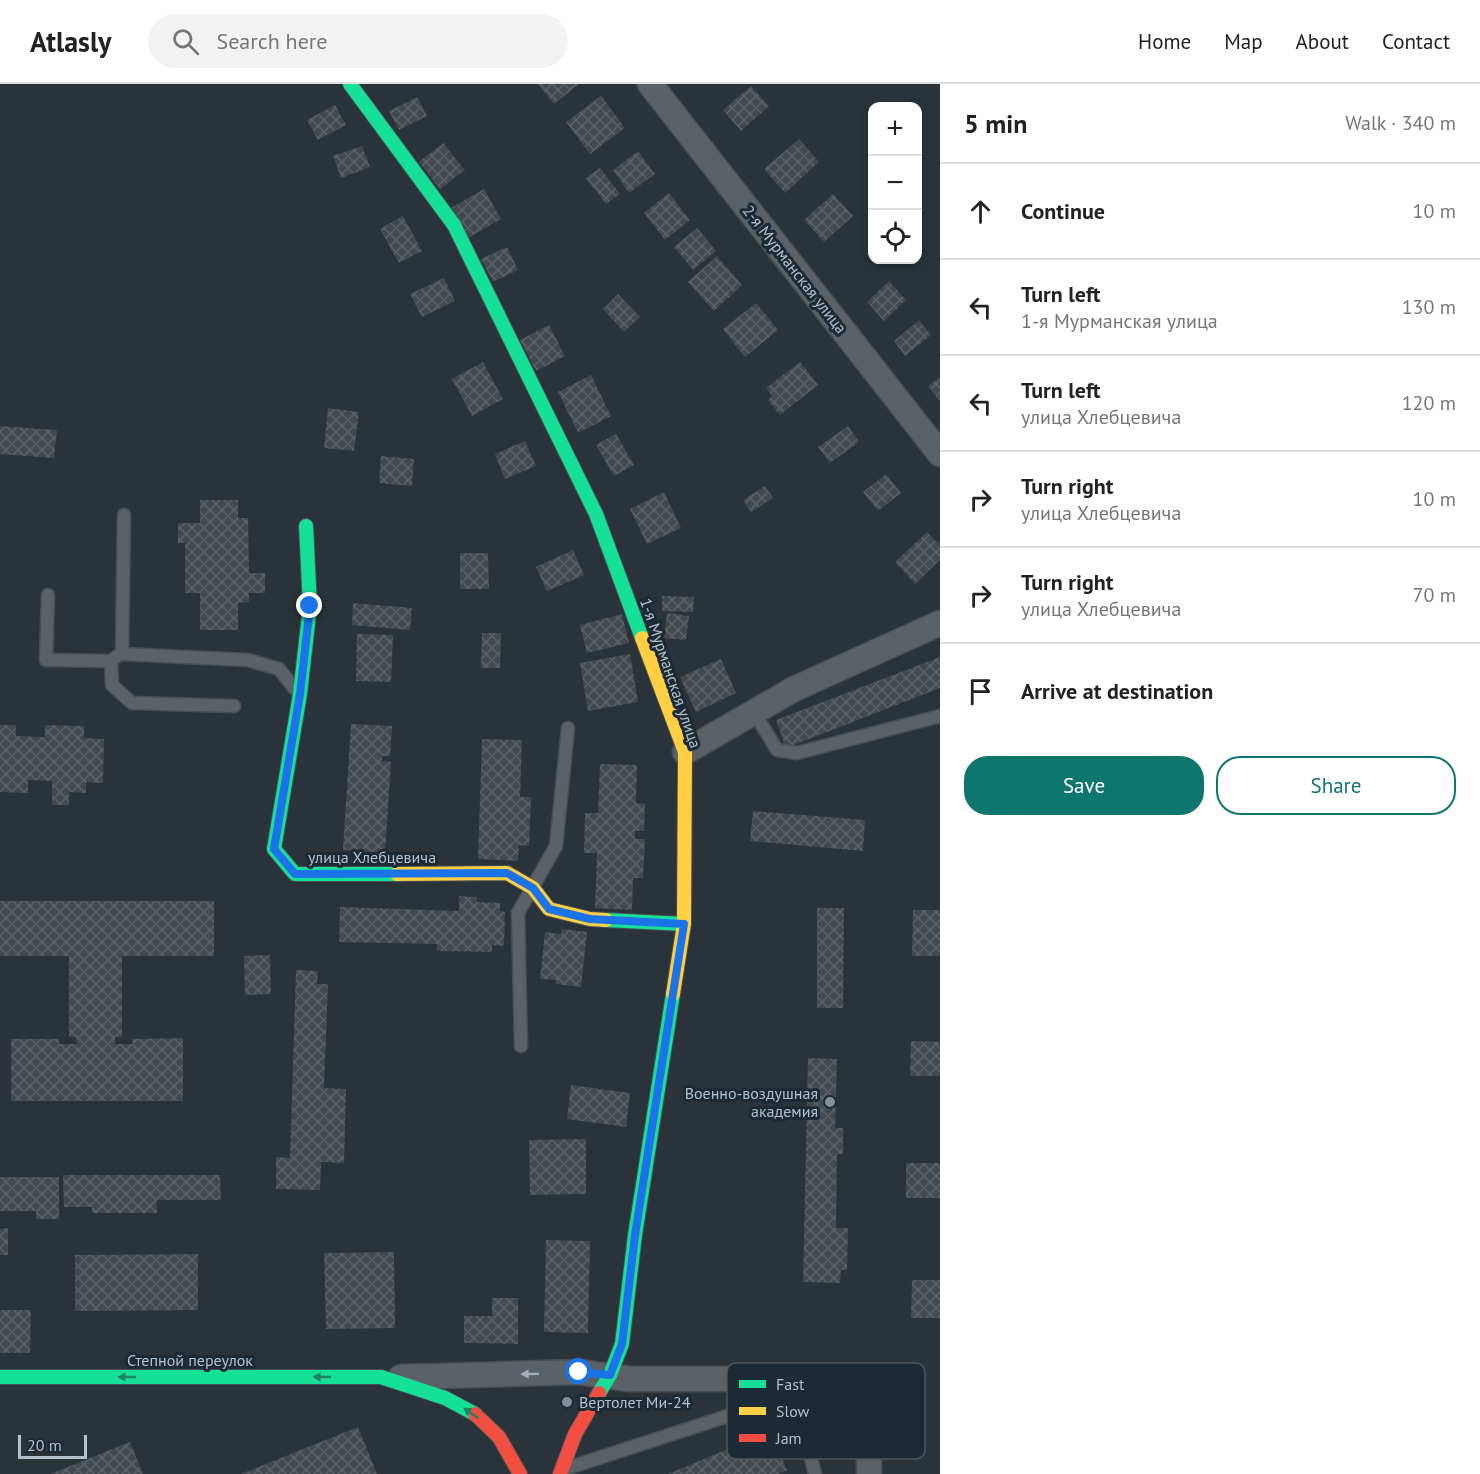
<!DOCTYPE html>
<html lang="en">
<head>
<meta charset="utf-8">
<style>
	:root { --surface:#fff; --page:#f2f2f2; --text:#222; --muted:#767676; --line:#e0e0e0; --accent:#0f766e }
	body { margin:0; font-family:"PT Sans",sans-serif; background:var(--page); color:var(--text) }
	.controls { position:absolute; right:18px; top:18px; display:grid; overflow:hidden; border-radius:12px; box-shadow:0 3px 9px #0003 }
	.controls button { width:54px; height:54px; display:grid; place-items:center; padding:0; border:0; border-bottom:2px solid var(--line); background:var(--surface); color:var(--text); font:30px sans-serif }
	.scale { position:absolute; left:18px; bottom:15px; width:69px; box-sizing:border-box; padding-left:6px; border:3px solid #b3c0cb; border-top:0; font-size:16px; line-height:21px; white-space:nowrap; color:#b3c0cb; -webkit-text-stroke:4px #1c2a35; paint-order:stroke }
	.stop { position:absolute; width:18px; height:18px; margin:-14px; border:4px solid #1a73e8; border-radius:50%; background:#fff }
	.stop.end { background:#1a73e8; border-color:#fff; box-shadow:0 2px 6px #0008 }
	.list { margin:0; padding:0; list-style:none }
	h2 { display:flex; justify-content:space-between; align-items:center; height:78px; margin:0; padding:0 24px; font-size:26px }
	h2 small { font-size:20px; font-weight:400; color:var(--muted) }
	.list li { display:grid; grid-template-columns:39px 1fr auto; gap:18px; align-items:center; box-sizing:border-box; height:96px; padding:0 24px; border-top:2px solid var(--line) }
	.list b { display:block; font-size:22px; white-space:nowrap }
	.list p { margin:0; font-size:20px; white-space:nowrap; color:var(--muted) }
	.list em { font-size:20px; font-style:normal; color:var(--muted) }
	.actions { display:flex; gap:12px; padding:18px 24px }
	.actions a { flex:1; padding:14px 0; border:2px solid var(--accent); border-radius:24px; text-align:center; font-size:21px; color:var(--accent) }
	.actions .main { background:var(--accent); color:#fff }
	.icon { flex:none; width:33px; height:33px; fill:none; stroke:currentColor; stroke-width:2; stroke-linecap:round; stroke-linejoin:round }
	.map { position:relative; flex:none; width:940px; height:1390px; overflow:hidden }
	header { display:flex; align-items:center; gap:36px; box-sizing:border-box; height:84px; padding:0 30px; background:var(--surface); border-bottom:2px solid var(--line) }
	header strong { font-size:28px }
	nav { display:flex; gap:33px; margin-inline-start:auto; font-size:21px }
	.search { width:420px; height:54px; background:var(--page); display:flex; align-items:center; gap:15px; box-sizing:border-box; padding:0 21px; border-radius:33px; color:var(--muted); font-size:22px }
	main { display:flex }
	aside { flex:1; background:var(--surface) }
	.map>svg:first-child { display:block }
	.building { fill:url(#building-cross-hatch) }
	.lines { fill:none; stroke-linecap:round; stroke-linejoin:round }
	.lane-casing { stroke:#484f54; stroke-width:15 }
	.street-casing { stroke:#484f54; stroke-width:27 }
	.fast-casing { stroke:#484f54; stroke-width:16 }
	.slow-casing { stroke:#484f54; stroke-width:16 }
	.jam-casing { stroke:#484f54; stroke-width:16 }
	.lane { stroke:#5a6167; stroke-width:12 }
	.street { stroke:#5a6167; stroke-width:24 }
	.fast { stroke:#16e098; stroke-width:14 }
	.slow { stroke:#ffcf43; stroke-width:14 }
	.jam { stroke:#f24e42; stroke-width:14 }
	.oneway { fill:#a1adb7 }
	.oneway2 { fill:#198566 }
	.route { stroke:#1a73e8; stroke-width:8 }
	.poi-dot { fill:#838f98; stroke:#1c2a35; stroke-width:2 }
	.labels { text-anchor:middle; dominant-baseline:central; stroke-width:6; stroke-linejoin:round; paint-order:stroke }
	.street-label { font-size:16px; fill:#b3c0cb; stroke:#1c2a35 }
	.poi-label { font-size:16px; fill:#b3c0cb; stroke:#1c2a35; text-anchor:end }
	.key { fill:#1c2a35; stroke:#495762; stroke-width:1.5 }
	.key-label { font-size:16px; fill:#b3c0cb }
</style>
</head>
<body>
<header>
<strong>Atlasly</strong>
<div class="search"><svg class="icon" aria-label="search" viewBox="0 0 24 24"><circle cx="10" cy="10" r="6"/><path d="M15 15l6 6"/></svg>Search here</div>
<nav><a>Home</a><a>Map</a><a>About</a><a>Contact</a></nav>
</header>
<main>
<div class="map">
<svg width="940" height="1390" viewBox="0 0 940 1390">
	<defs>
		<pattern id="building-cross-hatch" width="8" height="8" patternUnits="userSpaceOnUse" patternTransform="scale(1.5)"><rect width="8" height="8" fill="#424a4f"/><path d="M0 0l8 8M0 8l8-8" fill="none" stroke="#5b6267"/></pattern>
	</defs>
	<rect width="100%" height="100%" fill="#293339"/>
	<!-- building -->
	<path class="building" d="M538,0H579L554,20Z
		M751,2L769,22L741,47L723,26Z
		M601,12L625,44L590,70L566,38Z
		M417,13L427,32L399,46L389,27Z
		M335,21L346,41L318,56L307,36Z
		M799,55L819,78L785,109L764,85Z
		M443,59L465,86L440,105L419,78Z
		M362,62L370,83L341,94L333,72Z
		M638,67L655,90L629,109L613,86Z
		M600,84L620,110L606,120L586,94Z
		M484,105L501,135L468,154L451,124Z
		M669,109L690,136L665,156L644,129Z
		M833,110L853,132L824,158L804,136Z
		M403,132L422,167L399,179L380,145Z
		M697,144L716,167L693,186L674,163Z
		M507,163L518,186L493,198L481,175Z
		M717,172L742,201L714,227L688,198Z
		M444,194L455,217L422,233L410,210Z
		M889,197L906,216L884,237L867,218Z
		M618,210L640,233L624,248L603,225Z
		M756,219L778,246L745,273L723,245Z
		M919,236L931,251L905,272L894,257Z
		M549,241L565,272L536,287L520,256Z
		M483,278L503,315L472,332L452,295Z
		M800,278L818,301L780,331L768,316L772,312L766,304Z
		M591,291L611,332L578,349L558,308Z
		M940,293V317L928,302Z
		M328,324L359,328L354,367L324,364Z
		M0,342L57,346L54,374L0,370Z
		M848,342L859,358L830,379L818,363Z
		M616,350L634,381L614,392L596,361Z
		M525,357L536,382L505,395L495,370Z
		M381,372L414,375L412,402L379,399Z
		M886,390L901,409L878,427L863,408Z
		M765,402L773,414L751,428L743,416Z
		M664,408L681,444L647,460L630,425Z
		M200,416H238V434H248L249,489H265V509H249V518L238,519V546H200V509H185V459H178V439H200Z
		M927,448L940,461V476L915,500L895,478Z
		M573,466L584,491L547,507L536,483Z
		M460,469H488L489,505H460Z
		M662,512L694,513L693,528L662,527Z
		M353,519L412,524L410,546L352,541Z
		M667,529L689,532L686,556L664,554Z
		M622,530L629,559L587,569L580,541Z
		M482,549H501L500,584H481Z
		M357,550L393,551L391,598L356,597Z
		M630,570L638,618L588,627L580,579Z
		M940,573V604L786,664L776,636Z
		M721,575L736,609L696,628L680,593Z
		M351,640L392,642L390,672H382V677L391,678L385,769L343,766Z
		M0,641H16V652L45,653V641L84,642V654L104,655L103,699L86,698V709L69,708V721H52V697L28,696V709L0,708Z
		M482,655L522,656L520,713H531L529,762L519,761L518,777L478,775Z
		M600,680L637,681L636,719L645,720L644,747H635V755H645L643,794H633L632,826L595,824L597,769H584L585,729H598Z
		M753,727L865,736L863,767L750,757Z
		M459,812L477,813V818L500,819V827L505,828L504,862L492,861V868L437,867V860L339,858L340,823L459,827Z
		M0,817H214V872H122V953H115V960H133L132,955L183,954V1017H11V955H59V960H77L76,953H69V872H0Z
		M817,824H844L843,924H817Z
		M913,826H940V872H912Z
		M562,845L587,848L581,903L556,900V896L540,895L545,848L561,850Z
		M270,871L271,910L245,911L244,872Z
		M296,886L318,887L317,900H328L324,1004L346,1005L344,1079L321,1078L320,1106L276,1105V1073L290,1074Z
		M911,957L940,958V992H910Z
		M808,974L837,975L835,1044H843V1070H837L836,1144H848L847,1186H841L840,1199L803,1198Z
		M571,1001L630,1009L626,1043L567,1035Z
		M586,1055V1110L530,1111L529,1056Z
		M906,1079H940V1114H906Z
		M63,1091H220L221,1116H157V1129H92V1123H64Z
		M0,1093H59V1135H36V1127H0Z
		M8,1144V1171H0V1145Z
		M546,1156L590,1157L588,1249L544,1248Z
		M394,1168L395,1244L326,1245L324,1169Z
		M198,1170V1226L75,1227V1171Z
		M912,1196H940V1234H911Z
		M492,1214H518V1260L464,1259V1232H492Z
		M0,1226H31L30,1269H0Z
		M358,1343L377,1390H241Z
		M771,1347L787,1386L778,1390H668Z
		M130,1358L143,1390H50Z"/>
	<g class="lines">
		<defs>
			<path id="lane" d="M124,431L122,570L248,576L279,585L295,605
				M48,511L46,576L111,577L116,573
				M111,577L112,601L132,619L234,622
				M754,628L777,666L797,669L940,632
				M521,962L518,829L556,762L568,644
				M568,1384L740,1328C795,1321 803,1341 815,1390"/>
			<path id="street" d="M650,0L940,370
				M685,668L794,605L940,539
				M401,1293L578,1288L630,1295H847C859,1296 864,1299 869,1310V1390"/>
			<path id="fast" d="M350,0L454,141L596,430L642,554
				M306,442L310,522L300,610L274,765L295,790H397
				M606,836L684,840
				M0,1293H381L445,1314L475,1330
				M599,1309L610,1291L622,1260L635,1151L673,910"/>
			<path id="slow" d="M642,554L685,668L684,840L673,910
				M397,790L507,789L533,804L549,825L590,835L606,836"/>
			<path id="jam" d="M475,1330L499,1353L520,1390
				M560,1390L575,1350L599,1309"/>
		</defs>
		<!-- lane casing -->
		<use href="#lane" class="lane-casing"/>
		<!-- street casing -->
		<use href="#street" class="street-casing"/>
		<!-- fast casing -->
		<use href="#fast" class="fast-casing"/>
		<!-- slow casing -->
		<use href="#slow" class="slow-casing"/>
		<!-- jam casing -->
		<use href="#jam" class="jam-casing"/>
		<!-- lane -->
		<use href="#lane" class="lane"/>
		<!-- street -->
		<use href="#street" class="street"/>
		<!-- fast -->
		<use href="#fast" class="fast"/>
		<!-- slow -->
		<use href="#slow" class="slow"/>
		<!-- jam -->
		<use href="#jam" class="jam"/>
	</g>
	<!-- one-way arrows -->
	<defs><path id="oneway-solid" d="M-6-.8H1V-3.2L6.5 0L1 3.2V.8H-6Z" transform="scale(1.5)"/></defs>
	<use class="oneway" href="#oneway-solid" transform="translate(530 1290) rotate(179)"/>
	<g class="oneway2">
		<use href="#oneway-solid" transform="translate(127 1293) rotate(-180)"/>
		<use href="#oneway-solid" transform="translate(322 1293) rotate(-180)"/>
		<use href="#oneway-solid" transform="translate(471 1329) rotate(-145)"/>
	</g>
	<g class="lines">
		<!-- route -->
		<path class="route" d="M310,522L300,610L274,765L295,790L507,789L533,804L549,825L590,835L684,840L635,1151L622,1260L610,1291L579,1288"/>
	</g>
	<!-- markers -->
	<g class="poi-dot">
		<circle cx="830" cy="1018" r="6"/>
		<circle cx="567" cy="1318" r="6"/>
	</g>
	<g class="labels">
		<!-- street labels -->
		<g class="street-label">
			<text transform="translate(795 185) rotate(52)">2-я Мурманская улица</text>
			<text transform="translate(671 589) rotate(71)">1-я Мурманская улица</text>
			<text x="372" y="773">улица Хлебцевича</text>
			<text x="190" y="1276">Степной переулок</text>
		</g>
		<!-- poi labels -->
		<g class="poi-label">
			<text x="818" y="1009">Военно-воздушная<tspan x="818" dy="18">академия</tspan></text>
			<text x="579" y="1318" text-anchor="start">Вертолет Ми-24</text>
		</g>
	</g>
	<!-- legend -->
	<rect x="727" y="1279" width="198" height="96" rx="9" class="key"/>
	<rect x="739" y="1296" width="27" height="8" fill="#16e098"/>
	<rect x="739" y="1323" width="27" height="8" fill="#ffcf43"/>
	<rect x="739" y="1350" width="27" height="8" fill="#f24e42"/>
	<g class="key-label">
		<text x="776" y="1306">Fast</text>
		<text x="776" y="1333">Slow</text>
		<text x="776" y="1360">Jam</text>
	</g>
</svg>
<div class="controls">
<button>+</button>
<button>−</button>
<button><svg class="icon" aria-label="locate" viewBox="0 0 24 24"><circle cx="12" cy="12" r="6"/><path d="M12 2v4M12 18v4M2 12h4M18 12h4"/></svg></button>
</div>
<div class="scale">20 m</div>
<div class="stop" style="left:579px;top:1288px"></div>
<div class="stop end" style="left:310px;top:522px"></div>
</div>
<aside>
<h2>5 min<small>Walk · 340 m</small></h2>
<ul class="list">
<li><svg class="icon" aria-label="ahead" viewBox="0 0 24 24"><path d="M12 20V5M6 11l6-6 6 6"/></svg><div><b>Continue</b></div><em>10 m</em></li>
<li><svg class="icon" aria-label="left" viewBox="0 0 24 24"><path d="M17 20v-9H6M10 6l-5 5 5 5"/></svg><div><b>Turn left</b><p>1-я Мурманская улица</p></div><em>130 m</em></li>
<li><svg class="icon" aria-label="left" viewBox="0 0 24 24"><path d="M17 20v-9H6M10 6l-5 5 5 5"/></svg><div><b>Turn left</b><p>улица Хлебцевича</p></div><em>120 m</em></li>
<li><svg class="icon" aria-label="right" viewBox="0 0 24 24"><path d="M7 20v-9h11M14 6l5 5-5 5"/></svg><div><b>Turn right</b><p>улица Хлебцевича</p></div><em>10 m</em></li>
<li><svg class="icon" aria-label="right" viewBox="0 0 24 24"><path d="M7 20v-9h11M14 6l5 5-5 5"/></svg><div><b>Turn right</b><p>улица Хлебцевича</p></div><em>70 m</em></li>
<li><svg class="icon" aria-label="arrive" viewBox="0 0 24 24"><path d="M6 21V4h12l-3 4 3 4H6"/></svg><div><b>Arrive at destination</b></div></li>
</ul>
<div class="actions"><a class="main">Save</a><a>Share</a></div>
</aside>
</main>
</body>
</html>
